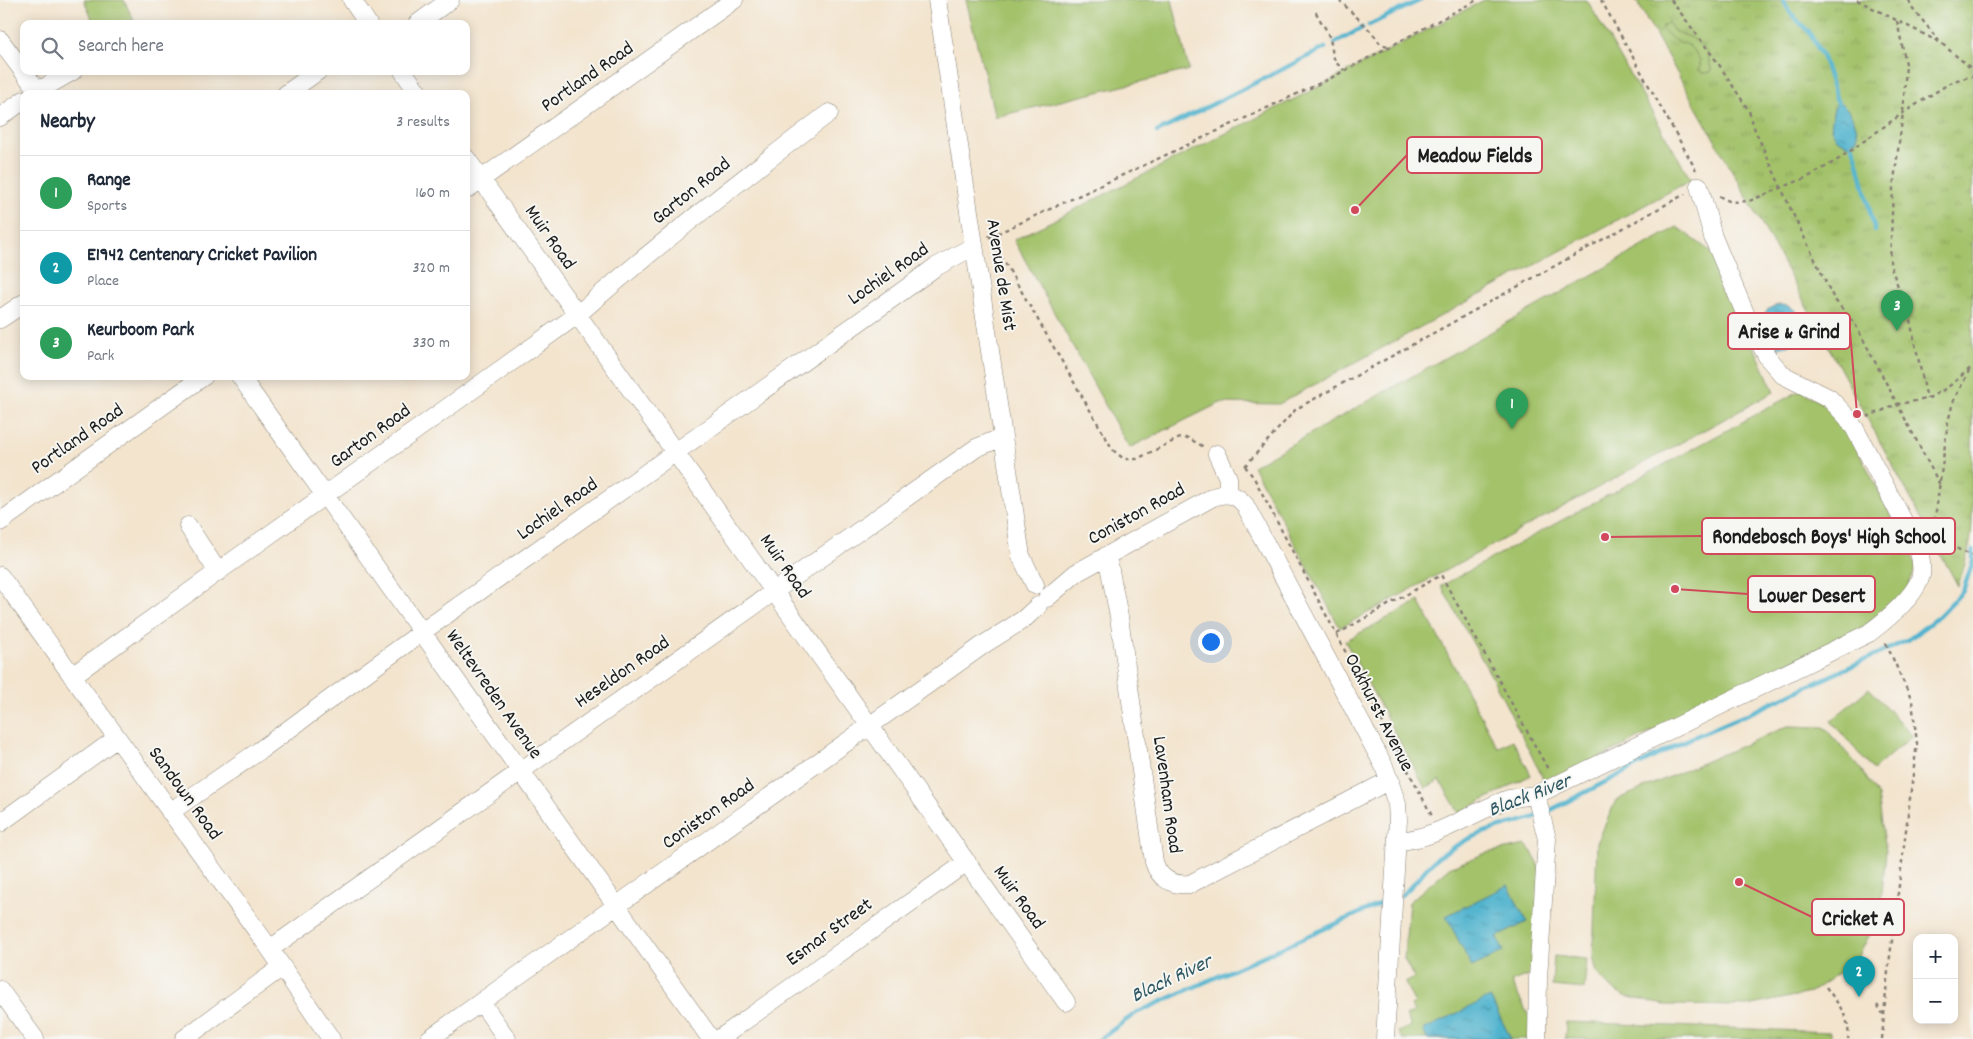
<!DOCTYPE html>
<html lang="en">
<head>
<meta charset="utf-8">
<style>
	:root { --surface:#fff; --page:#f6f6f7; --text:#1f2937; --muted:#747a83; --line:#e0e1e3; --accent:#111827 }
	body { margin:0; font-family:Dekko,sans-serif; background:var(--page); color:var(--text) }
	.controls { position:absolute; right:15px; bottom:15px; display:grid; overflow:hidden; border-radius:10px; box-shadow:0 2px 12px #0003 }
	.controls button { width:45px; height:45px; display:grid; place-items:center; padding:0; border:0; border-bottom:1px solid var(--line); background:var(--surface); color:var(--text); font:25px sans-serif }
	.you { position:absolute; left:1210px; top:641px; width:18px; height:18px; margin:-12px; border:4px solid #fff; border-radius:50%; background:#1a73e8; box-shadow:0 0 0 8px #1a73e833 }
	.badge { display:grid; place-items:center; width:32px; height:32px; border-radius:50%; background:var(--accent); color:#fff; font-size:16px; font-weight:700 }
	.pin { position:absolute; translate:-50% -41px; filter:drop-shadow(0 1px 2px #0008) }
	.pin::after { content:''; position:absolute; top:26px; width:18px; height:15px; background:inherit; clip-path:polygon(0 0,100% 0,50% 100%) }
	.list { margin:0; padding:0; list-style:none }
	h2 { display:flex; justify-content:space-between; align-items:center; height:65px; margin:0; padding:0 20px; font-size:21px }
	h2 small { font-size:16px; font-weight:400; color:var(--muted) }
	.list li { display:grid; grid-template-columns:32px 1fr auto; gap:15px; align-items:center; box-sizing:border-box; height:75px; padding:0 20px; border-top:1px solid var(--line) }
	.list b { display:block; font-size:19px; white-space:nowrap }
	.list p { margin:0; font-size:16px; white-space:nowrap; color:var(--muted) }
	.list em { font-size:16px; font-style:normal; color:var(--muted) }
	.icon { flex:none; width:28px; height:28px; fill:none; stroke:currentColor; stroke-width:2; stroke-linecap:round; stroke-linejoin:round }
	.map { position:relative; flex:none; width:1973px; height:1039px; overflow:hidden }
	.search { position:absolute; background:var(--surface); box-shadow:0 2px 12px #0003; left:20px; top:20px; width:450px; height:55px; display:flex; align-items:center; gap:12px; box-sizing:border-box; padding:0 18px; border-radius:10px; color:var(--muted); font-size:19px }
	.panel { position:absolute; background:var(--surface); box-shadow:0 2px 12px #0003; left:20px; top:90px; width:450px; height:290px; border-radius:10px }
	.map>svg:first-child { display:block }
	.grass { fill:url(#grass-tufts); stroke:#606f43 }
	.garden { fill:#a3c26a; stroke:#606f43 }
	.water { fill:url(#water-ripples); stroke:#366875 }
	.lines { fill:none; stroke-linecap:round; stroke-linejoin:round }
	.stream { stroke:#4fb3ce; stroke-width:4.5 }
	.minor-casing { stroke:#888075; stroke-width:19 }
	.path { stroke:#888075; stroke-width:2.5; stroke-dasharray:4 4; stroke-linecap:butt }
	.minor { stroke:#fff; stroke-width:18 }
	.labels { text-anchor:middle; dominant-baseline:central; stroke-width:4; stroke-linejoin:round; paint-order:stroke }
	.street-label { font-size:20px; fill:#1c1c1c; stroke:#f6f6f2 }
	.water-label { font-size:21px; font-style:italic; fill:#305863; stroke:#f6f6f2 }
	.leader { fill:none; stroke:#d1495b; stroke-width:2 }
	.callout-dot { fill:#d1495b; stroke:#f6f6f2; stroke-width:2 }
	.callout { fill:#f6f6f2; stroke:#d1495b; stroke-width:2 }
	.callout-label { font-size:21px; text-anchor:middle; font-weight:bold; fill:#1c1c1c }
</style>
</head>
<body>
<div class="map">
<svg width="1973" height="1039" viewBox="0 0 1973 1039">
	<defs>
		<pattern id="grass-tufts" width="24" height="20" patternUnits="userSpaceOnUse" patternTransform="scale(1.25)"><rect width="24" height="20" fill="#a3c26a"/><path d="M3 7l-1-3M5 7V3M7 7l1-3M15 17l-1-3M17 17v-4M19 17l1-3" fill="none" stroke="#8ca65b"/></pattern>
		<pattern id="water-ripples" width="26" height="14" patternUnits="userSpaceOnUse" patternTransform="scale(1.25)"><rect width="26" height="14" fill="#4fb3ce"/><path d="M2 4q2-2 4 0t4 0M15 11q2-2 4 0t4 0" fill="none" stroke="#4191a6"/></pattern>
	</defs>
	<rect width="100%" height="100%" fill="#f6f6f2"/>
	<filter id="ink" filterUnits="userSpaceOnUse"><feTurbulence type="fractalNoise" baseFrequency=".02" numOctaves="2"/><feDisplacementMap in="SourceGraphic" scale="10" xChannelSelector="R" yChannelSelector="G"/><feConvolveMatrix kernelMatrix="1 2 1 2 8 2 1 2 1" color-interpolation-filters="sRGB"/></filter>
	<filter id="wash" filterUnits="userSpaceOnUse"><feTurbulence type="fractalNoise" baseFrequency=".0096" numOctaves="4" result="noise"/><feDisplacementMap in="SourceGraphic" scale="20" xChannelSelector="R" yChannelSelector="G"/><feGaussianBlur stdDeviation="1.12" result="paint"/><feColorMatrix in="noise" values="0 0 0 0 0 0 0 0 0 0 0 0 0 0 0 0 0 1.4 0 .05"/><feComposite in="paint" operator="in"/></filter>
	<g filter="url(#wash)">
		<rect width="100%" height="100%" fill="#f3e4ce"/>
		<!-- grass -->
		<path class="grass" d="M1636,0H1973L1972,523C1971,548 1965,563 1958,586L1758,217Z"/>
		<!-- garden -->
		<path class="garden" d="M84,0H124L134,21L128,24H94Z
			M966,0H1172L1189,70L995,117Z
			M1484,0H1587L1691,180L1279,404L1220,403L1129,448L1014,240L1330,81Z
			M1668,22L1674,31L1692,38L1702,46L1707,53L1711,69V72L1703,73L1700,71V60L1695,52L1688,45L1674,40L1661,28Z
			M1677,227L1713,253L1774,392L1340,628L1253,466Z
			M1801,390L1840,415L1917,566L1905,593L1864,627L1546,784L1493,679L1441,586Z
			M1419,601L1498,748L1513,740L1531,775L1459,813L1440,780L1425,788L1345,641Z
			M1869,688L1912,736L1873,770L1831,721Z
			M1788,726L1824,727L1860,768L1878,796L1886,851L1880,913L1857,960L1810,993L1747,1006L1664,1005L1624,996L1609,986L1597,973L1593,957L1597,843L1616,800Z
			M1526,845L1532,852L1541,871L1535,972L1511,982L1532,1022L1531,1039H1402L1398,1032L1411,1026L1406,1016L1414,1012L1411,1006L1415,1004L1405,983L1414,978L1404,959L1409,902L1449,868L1486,853Z
			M1554,956L1587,959L1584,989L1552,986Z
			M1566,1022L1830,1032V1039H1565Z"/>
		<!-- water -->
		<path class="water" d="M1837,101C1850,107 1861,129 1856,142L1853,140L1849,142L1848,145L1837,139L1831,129L1833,112Z
			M1760 326a21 21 0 1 1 42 0a21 21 0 1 1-42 0Z
			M1508,885L1527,922L1497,937L1504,951L1472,967L1446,916Z
			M1490,997L1511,1039H1427L1423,1030Z"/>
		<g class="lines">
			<!-- stream -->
			<path class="stream" d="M1783,0L1791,14L1809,32L1815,43L1823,58L1839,107
				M1369,25L1421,0
				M1335,43L1362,28
				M1157,132L1325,48
				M1848,136L1856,155L1875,231
				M1545,813L1689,739L1750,713L1908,640L1939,616L1963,591L1973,561V550
				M1399,896C1413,889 1424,868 1437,858C1455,845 1476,834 1497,828C1510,824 1525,821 1538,816
				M1100,1039L1136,1013L1389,900"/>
		</g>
	</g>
	<g filter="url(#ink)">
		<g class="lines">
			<defs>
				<path id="minor" d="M352,0L368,24
					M937,0L1021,556L1035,585
					M417,24L450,0
					M0,40L40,94
					M403,71L419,94
					M33,94L73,71
					M286,94L318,71
					M0,117L24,100
					M466,158L1066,1002
					M466,190L734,0
					M0,319L24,303
					M240,376L711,1039
					M1217,454L1228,478V494
					M0,522L204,376
					M188,526L218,572
					M1107,555L1119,617L1154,862C1159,879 1173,886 1190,884L1390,780
					M0,576L270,949L331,1039
					M1047,598L1076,573L1213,497C1226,492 1236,494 1245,505L1384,766L1397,804L1398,820L1385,1039
					M72,676L577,315C658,244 743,178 829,113
					M1536,795L1547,839L1538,978L1537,1039
					M170,812L259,751L422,632L897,295L934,268L974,246
					M0,823L117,738
					M1397,841C1438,839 1471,812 1509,799C1517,797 1527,796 1536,795L1869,633C1885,621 1917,595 1921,575C1922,567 1921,559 1919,551L1855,429L1847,417L1829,398L1783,375L1768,358L1750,325L1713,237L1699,186
					M270,949L976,448L1003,437
					M0,990L35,1039
					M481,1002L507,1039
					M184,1039L282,967
					M429,1039L986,643L1024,619L1038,606
					M719,1039L967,862"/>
			</defs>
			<!-- minor casing -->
			<use href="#minor" class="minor-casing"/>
			<!-- path -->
			<path class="path" d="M1339,0C1350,11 1375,33 1380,44L1388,46
				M1601,0L1696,170
				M1671,0L1718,63L1749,111L1755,130L1793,214L1834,299L1855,324L1940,485
				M1857,0L1941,43L1973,70
				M1909,0L1911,6L1939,41
				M1316,12C1319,20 1325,26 1328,34C1335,50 1328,58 1344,70
				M1897,21L1906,64L1903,113L1893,188L1890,264L1910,320L1927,399
				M1719,196L1731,202L1749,201L1808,177L1839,159L1903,113L1953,81L1973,76
				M989,235L1113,450L1124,459H1137L1180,438H1188L1204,447
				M990,237L1329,79L1477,0
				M1867,417L1898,404L1927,399L1947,388L1973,366
				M1245,466L1296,409L1685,194
				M1245,466L1254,478L1432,816
				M1934,526C1946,540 1955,551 1973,555
				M1927,534L1934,526L1948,422L1953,402L1970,369
				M1337,634L1441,575L1549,771
				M1826,987C1838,1004 1851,1018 1848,1039
				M1877,1005L1883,1014
				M1882,1039L1887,980L1917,743L1912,701L1885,641"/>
			<!-- minor -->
			<use href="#minor" class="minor"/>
		</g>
	</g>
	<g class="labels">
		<!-- street labels -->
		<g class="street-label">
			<text transform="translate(588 78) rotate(-35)">Portland Road</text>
			<text transform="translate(692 192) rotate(-39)">Garton Road</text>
			<text transform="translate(549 238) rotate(55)">Muir Road</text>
			<text transform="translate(889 275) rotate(-35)">Lochiel Road</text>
			<text transform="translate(1000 275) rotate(81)">Avenue de Mist</text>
			<text transform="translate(371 437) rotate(-36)">Garton Road</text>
			<text transform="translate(78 440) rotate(-35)">Portland Road</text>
			<text transform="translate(558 510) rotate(-35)">Lochiel Road</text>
			<text transform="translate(1137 515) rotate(-29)">Coniston Road</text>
			<text transform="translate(784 567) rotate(55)">Muir Road</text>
			<text transform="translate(623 673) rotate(-35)">Heseldon Road</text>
			<text transform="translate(493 695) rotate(55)">Weltevreden Avenue</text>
			<text transform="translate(1378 713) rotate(63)">Oakhurst Avenue</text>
			<text transform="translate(184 794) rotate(54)">Sandown Road</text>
			<text transform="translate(1166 795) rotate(82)">Lavenham Road</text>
			<text transform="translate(709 815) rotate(-35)">Coniston Road</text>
			<text transform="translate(1018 898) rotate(54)">Muir Road</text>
			<text transform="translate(830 933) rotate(-36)">Esmar Street</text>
		</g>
		<!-- water labels -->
		<g class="water-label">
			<text transform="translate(1530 797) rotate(-21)">Black River</text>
			<text transform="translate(1172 980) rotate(-25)">Black River</text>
		</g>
	</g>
	<!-- callouts -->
	<path class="leader" d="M1355 210L1407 155M1857 414L1850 331M1605 537L1702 536M1675 589L1748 594M1739 882L1812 917"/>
	<g class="callout-dot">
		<circle cx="1355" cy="210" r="5"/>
		<circle cx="1857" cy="414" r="5"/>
		<circle cx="1605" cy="537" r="5"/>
		<circle cx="1675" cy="589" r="5"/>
		<circle cx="1739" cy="882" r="5"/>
	</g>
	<g class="callout">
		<rect x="1407" y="137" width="135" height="36" rx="5"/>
		<rect x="1728" y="313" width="122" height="36" rx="5"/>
		<rect x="1702" y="518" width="253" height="36" rx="5"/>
		<rect x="1748" y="576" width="127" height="36" rx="5"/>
		<rect x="1812" y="899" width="92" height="36" rx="5"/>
	</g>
	<g class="callout-label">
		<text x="1475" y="162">Meadow Fields</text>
		<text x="1789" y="338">Arise &amp; Grind</text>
		<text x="1829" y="543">Rondebosch Boys' High School</text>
		<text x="1812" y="602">Lower Desert</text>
		<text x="1858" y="925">Cricket A</text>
	</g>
</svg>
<div class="controls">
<button>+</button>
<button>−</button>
</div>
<div class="you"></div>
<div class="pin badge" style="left:1512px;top:429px;background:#2e9e5b">1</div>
<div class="pin badge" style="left:1859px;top:997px;background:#0f9aa8">2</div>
<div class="pin badge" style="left:1897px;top:331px;background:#2e9e5b">3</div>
<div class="search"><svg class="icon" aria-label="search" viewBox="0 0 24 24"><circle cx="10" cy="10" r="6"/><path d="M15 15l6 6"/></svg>Search here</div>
<section class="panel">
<h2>Nearby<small>3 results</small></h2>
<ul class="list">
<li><span class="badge" style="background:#2e9e5b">1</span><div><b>Range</b><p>Sports</p></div><em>160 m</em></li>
<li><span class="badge" style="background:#0f9aa8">2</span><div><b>E1942 Centenary Cricket Pavilion</b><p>Place</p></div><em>320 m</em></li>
<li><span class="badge" style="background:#2e9e5b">3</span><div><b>Keurboom Park</b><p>Park</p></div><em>330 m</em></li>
</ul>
</section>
</div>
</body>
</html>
